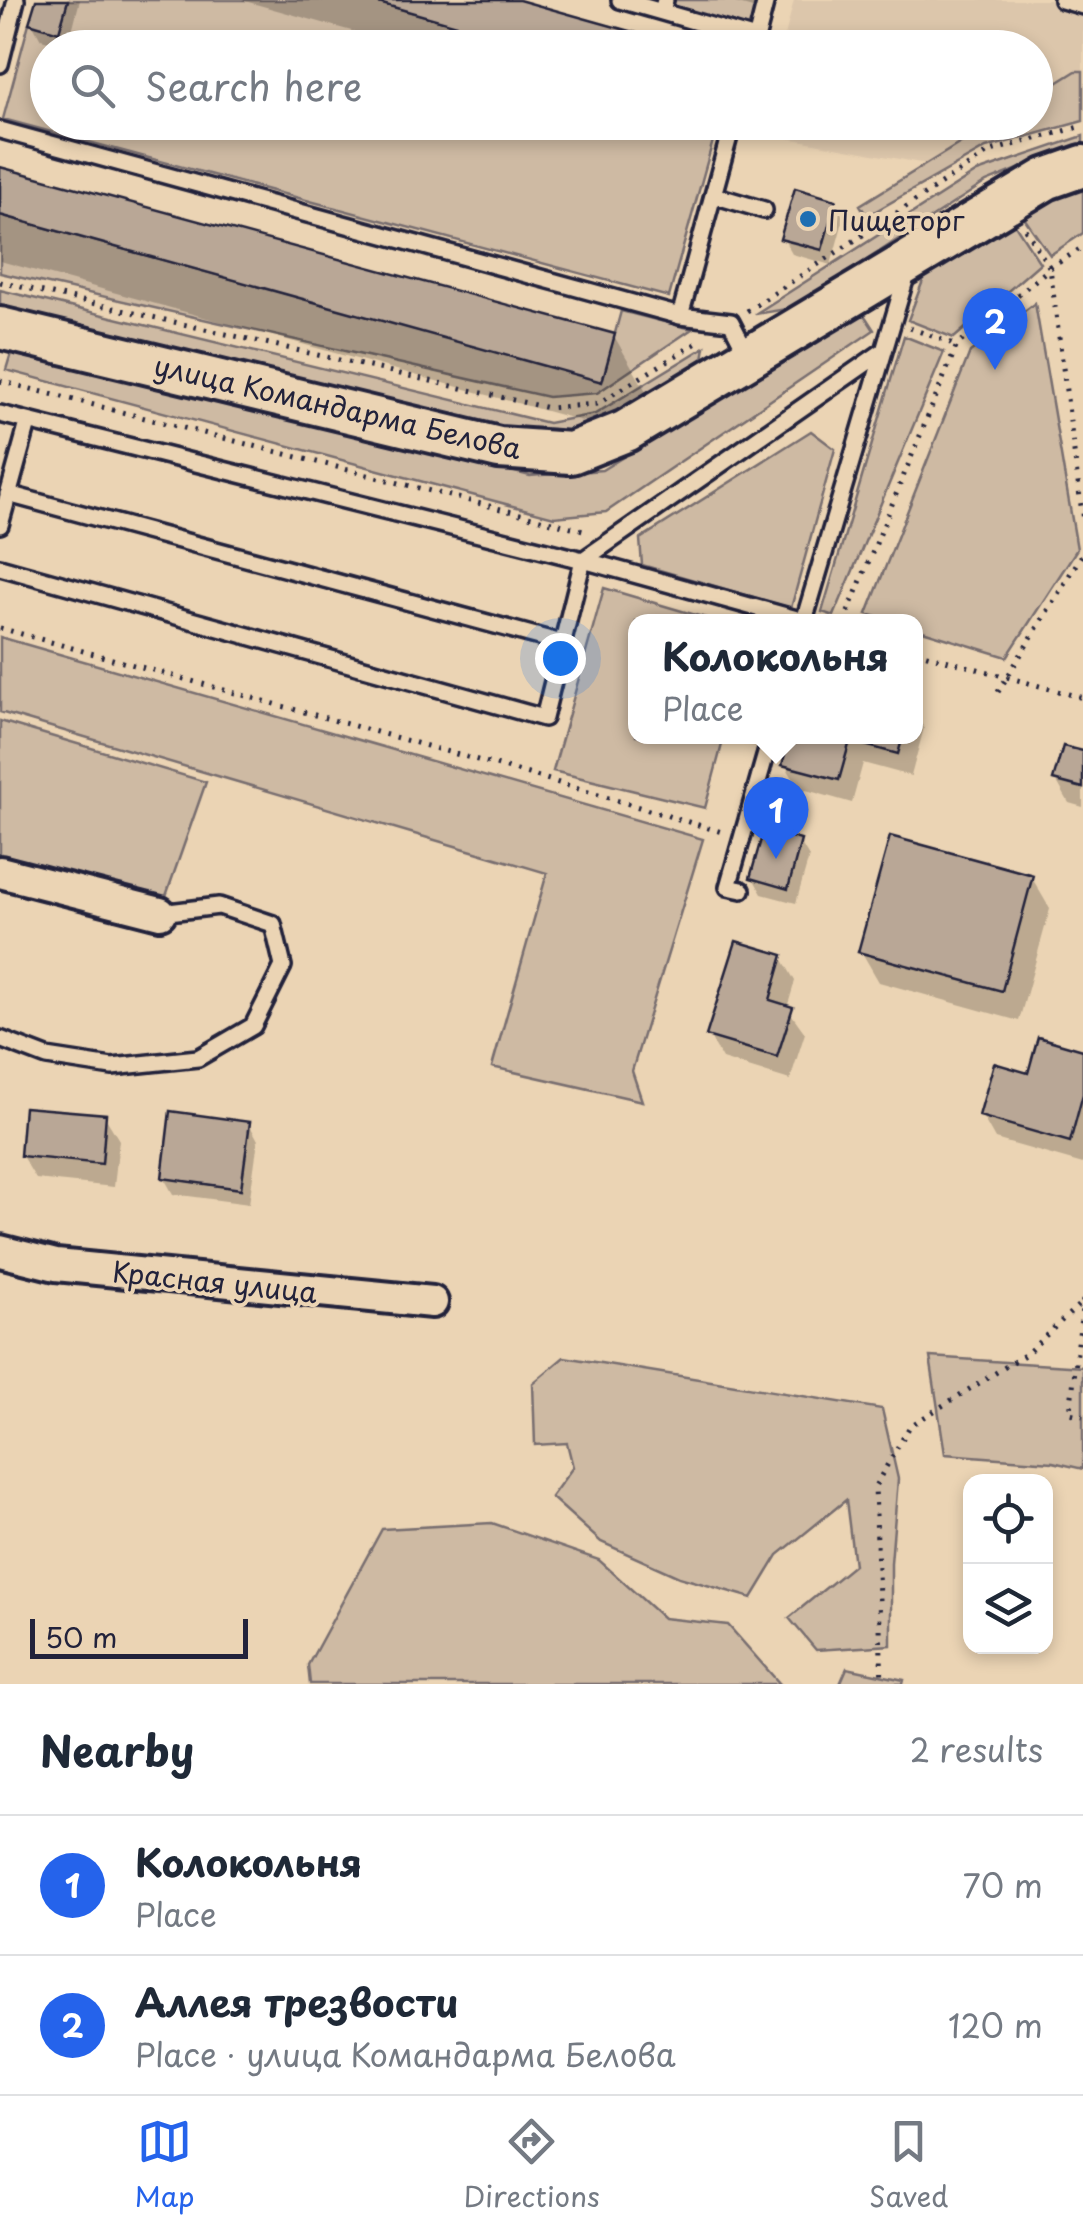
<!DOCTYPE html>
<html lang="en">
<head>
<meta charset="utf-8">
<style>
	:root { --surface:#fff; --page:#f2f2f3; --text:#1f2937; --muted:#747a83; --line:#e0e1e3; --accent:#2563eb }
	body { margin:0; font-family:"Playpen Sans",sans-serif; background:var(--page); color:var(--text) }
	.controls { position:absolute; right:30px; bottom:30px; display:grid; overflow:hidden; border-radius:20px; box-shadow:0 5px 15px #0003 }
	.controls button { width:90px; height:90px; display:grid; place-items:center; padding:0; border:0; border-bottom:2px solid var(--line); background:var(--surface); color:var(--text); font:50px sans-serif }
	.scale { position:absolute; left:30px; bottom:25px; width:218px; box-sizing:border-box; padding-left:10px; border:5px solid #22223b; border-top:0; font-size:28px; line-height:35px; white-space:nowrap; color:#22223b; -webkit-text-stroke:8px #ebd4b4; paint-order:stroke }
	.you { position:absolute; left:560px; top:658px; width:35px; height:35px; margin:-25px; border:8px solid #fff; border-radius:50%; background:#1a73e8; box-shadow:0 0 0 15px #1a73e833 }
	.badge { display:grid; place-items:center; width:65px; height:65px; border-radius:50%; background:var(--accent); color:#fff; font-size:32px; font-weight:700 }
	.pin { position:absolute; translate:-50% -82px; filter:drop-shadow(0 2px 5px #0008) }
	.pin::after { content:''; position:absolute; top:52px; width:35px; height:30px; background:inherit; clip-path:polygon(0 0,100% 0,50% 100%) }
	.popup { position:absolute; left:628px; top:614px; width:295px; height:130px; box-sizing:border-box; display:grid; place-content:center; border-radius:20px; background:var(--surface); filter:drop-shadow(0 2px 8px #0005); font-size:32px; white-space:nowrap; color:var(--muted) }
	.popup b { font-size:38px; color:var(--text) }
	.popup::after { content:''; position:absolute; left:50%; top:100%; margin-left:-20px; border:20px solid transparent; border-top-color:var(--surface) }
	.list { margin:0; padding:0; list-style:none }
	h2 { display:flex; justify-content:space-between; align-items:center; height:130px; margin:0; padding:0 40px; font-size:42px }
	h2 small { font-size:32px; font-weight:400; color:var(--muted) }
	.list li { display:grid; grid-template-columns:65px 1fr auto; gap:30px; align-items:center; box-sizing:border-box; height:140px; padding:0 40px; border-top:2px solid var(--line) }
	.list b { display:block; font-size:38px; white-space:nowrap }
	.list p { margin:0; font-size:32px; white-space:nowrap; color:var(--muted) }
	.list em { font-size:32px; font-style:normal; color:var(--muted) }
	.icon { flex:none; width:55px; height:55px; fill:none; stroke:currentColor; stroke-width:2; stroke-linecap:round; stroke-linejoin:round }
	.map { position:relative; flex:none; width:1083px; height:1684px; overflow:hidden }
	.search { position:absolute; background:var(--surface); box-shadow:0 5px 15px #0003; left:30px; right:30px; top:30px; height:110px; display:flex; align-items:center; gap:25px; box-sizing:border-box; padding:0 35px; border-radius:55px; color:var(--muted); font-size:38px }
	.sheet { height:410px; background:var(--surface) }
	nav { display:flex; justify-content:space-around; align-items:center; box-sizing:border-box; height:140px; border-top:2px solid var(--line); background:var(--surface); font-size:28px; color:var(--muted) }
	nav a { display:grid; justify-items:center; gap:5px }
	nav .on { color:var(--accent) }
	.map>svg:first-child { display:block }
	.built { fill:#dcc6ab }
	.green { fill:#cebaa3; stroke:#786e6f; stroke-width:2.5 }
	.shadow { fill:#0003 }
	.building { fill:#b9a796; stroke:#22223b; stroke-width:2.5 }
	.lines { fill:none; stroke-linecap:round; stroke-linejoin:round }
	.service-casing { stroke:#22223b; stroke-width:22 }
	.minor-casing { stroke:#22223b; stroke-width:38 }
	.secondary-casing { stroke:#22223b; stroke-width:48 }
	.path { stroke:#22223b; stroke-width:5; stroke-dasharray:2.5 8; stroke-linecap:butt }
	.service { stroke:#ebd4b4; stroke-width:15 }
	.minor { stroke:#ebd4b4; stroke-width:30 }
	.secondary { stroke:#ebd4b4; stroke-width:40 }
	.poi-dot { fill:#1f6fb2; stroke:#ebd4b4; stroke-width:4 }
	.labels { text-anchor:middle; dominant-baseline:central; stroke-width:8; stroke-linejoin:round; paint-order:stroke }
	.poi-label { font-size:28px; fill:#22223b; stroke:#ebd4b4; text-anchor:start }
	.street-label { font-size:28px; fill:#22223b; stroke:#ebd4b4 }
</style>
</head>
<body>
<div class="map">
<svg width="1083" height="1684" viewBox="0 0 1083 1684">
	<rect width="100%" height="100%" fill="#ebd4b4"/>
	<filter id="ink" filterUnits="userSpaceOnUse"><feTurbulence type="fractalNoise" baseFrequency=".01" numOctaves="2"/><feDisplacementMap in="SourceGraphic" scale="20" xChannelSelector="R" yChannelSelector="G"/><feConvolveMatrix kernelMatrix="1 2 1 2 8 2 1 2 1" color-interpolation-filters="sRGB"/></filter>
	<g filter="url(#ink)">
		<!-- built -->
		<path class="built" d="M794,0H1083V71H1076L1036,96V48H782Z
			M763,123V122L993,123L926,164L761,133Z"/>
		<!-- green -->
		<path class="green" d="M68,0H368L539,47L48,48V122L718,123L669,297L3,119L29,23L59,31Z
			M645,0H759L751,32Z
			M1076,71H1083V121L986,148L867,216L860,205L993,123L1036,122V96Z
			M1083,136V143L986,182L793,308L755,314L977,172Z
			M1083,181V233L1050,255L1022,215Z
			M0,215L602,381L621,311L692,329L597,393L548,397L0,273Z
			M1010,217L1040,263L954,338L908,320L924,278L943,256Z
			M0,290L548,423L595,414L705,347L702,365L626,411L570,432H517L0,307Z
			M1035,303L1077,549L1007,657L916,629V622L891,621L867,614L970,352Z
			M861,310L874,330L606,512L554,517L6,370L14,343L530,476L602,470Z
			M904,336L944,352L834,616L822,612Z
			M811,431L835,449L791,608L642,565L640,539Z
			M604,588L716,621L636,622V736L724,737L705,808L553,771Z
			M0,637L703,839L632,1071L642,1101L492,1067L547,873L0,712Z
			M0,721L206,782L160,913L0,872Z
			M564,1357L882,1409L898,1479L891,1563V1645L816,1650L789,1618L854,1565L846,1500L778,1555L752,1598L679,1577L601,1542L551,1497L573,1467L567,1443L535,1445L533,1383Z
			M930,1357L1083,1367V1469L1053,1462L945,1454Z
			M492,1523L599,1560L663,1618L728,1625L780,1684H310L308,1665L382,1529Z
			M847,1668L904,1680L903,1684H840Z"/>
		<!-- shadow -->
		<path class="shadow" d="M38,0H80L68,46L41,39L32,23Z
			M241,0H509L681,48H412Z
			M724,0H762L760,10Z
			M683,122H711L709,130Z
			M0,169L614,336L646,391L633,435L0,261Z
			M835,202L844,218L831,265L792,254L783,238Z
			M916,713L924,728L911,776L863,763L852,803L799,788L785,765L793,736H916Z
			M1083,754V807L1069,803L1056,780Z
			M800,842L809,857L796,903L762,894L753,878Z
			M1032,878L1050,909L1019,1021L879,982L861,951Z
			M782,958L795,981L787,1008L805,1033L790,1080L722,1059L709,1036Z
			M1083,1052V1164L995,1139L982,1116L1030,1076Z
			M105,1117L119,1140L114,1187L36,1179L22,1156Z
			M249,1124L258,1140L249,1204L173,1194L164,1178Z"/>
		<!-- building -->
		<path class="building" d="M36,0H68L59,32L29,23Z
			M368,0H519L690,48H539Z
			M0,167L615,334L602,382L0,215Z
			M795,188L836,200L822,250L780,239Z
			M790,736H903L898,754L850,741L839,780L782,765Z
			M1063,746L1083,751V788L1053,780Z
			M764,829L801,840L788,889L750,878Z
			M890,836L1033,875L1002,991L858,952Z
			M736,941L783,955L770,1000L793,1007L777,1057L706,1036Z
			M1038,1037L1083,1050V1094L1070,1142L979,1116L994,1063L1028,1073Z
			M24,1107L106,1114L102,1164L20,1156Z
			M170,1111L250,1122L241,1189L162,1178Z"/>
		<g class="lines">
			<defs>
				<path id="service" d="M620,0L662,12L665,0
					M1062,0L1083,6
					M662,12L756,39
					M754,48L766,0
					M0,64L16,0
					M0,130L680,316L733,122
					M713,195L764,210
					M680,316L731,322L749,357
					M0,414L583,560L804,621L908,270
					M8,494L562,643
					M0,525L28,423
					M0,567L544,718L583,560L882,352
					M742,890L728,887L771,736
					M0,1039L47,1057L112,1067L198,1058L253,1026L283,966L273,924L219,906L160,913"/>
				<path id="minor" d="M0,872L160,913
					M0,1251L56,1265L432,1302"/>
				<path id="secondary" d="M0,328L499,448L571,453L626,431L1046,179L1083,166"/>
			</defs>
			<!-- service casing -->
			<use href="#service" class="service-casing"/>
			<!-- minor casing -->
			<use href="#minor" class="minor-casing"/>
			<!-- secondary casing -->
			<use href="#secondary" class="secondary-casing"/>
			<!-- path -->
			<path class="path" d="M1025,229L1050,268L1083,521
				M0,282L548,408L597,404L700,341
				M747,311L991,151L1083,126
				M910,328L956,345
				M0,381L587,531
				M844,622L957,345L1050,268L1083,247
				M0,628L539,777L725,833
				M916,652L1083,698
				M998,692L1083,553
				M1083,1300L1070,1413L1083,1416
				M882,1684L875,1486L910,1426L1026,1354L1083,1301"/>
			<!-- service -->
			<use href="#service" class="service"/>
			<!-- minor -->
			<use href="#minor" class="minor"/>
			<!-- secondary -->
			<use href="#secondary" class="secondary"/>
		</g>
	</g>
	<!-- markers -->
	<circle class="poi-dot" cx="808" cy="219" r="10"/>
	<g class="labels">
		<!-- poi labels -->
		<g class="poi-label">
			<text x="828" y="219">Пищеторг</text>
		</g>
		<!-- street labels -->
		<g class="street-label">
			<text transform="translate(338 406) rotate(13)">улица Командарма Белова</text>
			<text transform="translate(215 1281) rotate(6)">Красная улица</text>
		</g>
	</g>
</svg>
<div class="controls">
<button><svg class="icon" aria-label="locate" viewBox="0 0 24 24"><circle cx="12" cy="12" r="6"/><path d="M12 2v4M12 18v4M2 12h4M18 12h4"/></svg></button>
<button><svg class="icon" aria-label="layers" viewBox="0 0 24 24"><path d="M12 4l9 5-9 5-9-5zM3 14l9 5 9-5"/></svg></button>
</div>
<div class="scale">50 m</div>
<div class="you"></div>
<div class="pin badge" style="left:776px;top:859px">1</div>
<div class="popup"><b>Колокольня</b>Place</div>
<div class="pin badge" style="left:995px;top:370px">2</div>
<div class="search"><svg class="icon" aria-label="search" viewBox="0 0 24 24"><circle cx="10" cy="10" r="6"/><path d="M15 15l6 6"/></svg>Search here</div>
</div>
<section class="sheet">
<h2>Nearby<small>2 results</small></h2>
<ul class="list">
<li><span class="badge">1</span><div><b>Колокольня</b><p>Place</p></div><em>70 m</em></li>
<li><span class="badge">2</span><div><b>Аллея трезвости</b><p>Place · улица Командарма Белова</p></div><em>120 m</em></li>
</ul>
</section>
<nav>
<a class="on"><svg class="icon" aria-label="map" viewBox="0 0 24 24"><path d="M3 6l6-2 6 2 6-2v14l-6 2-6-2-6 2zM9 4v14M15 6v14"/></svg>Map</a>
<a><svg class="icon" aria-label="directions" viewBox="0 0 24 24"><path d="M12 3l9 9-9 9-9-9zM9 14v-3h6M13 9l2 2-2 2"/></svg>Directions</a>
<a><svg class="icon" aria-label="saved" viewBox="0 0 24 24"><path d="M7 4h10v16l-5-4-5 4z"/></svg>Saved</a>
</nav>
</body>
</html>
